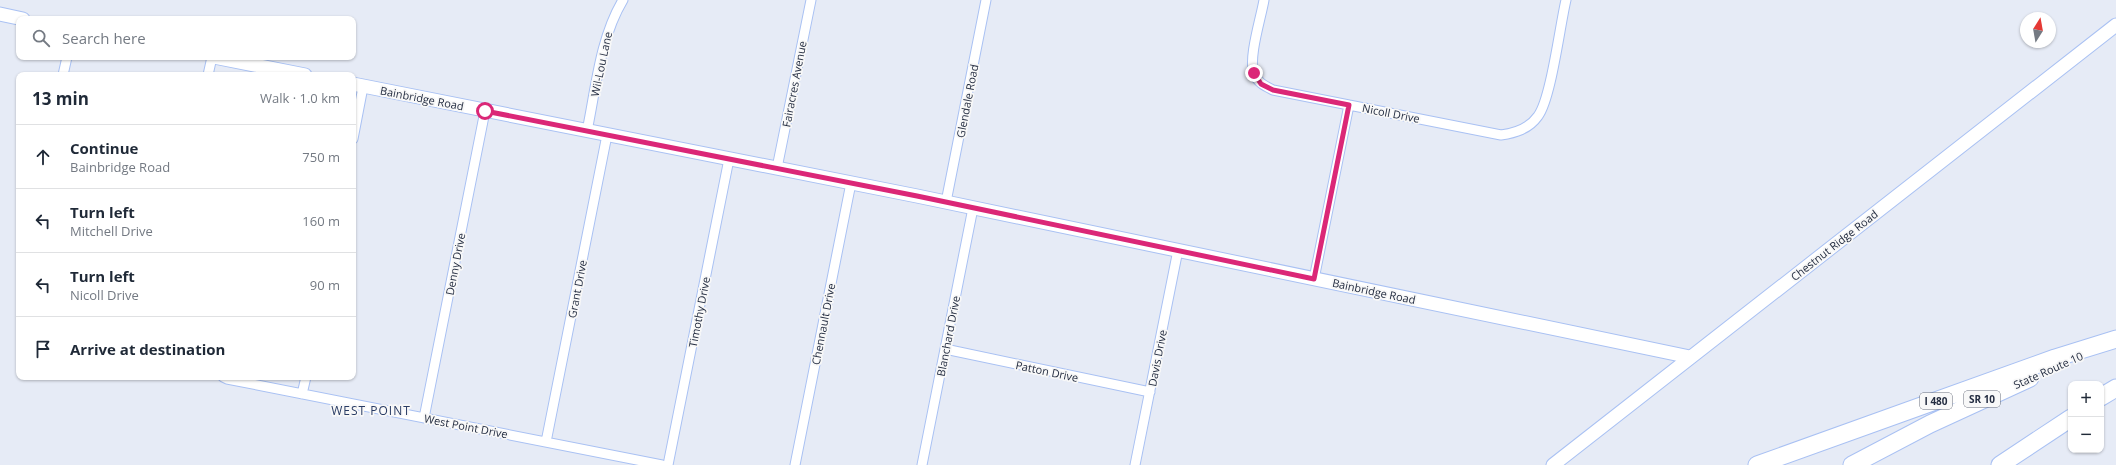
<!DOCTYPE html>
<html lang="en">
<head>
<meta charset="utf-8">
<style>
	:root { --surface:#fff; --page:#f6f6f7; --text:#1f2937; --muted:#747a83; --line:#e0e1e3 }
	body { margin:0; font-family:"Open Sans",sans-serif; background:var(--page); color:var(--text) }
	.controls { position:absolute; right:12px; bottom:12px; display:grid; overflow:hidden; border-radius:8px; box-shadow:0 1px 3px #0004 }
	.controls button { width:36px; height:36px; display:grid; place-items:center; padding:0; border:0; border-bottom:1px solid var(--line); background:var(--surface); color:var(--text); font:20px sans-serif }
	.compass { position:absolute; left:2020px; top:12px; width:36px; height:36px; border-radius:50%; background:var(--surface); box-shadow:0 1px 3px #0004; rotate:11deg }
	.stop { position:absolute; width:12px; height:12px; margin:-9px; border:3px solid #db2777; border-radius:50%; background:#fff }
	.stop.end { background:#db2777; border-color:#fff; box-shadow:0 1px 4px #0008 }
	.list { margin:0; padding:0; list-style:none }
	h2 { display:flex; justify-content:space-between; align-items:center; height:52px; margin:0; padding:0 16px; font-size:17px }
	h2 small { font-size:13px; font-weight:400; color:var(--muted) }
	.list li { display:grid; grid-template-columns:26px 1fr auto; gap:12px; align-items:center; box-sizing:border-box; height:64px; padding:0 16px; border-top:1px solid var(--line) }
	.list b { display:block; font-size:15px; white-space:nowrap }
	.list p { margin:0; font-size:13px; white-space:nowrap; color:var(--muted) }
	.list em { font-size:13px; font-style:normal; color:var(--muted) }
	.icon { flex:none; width:22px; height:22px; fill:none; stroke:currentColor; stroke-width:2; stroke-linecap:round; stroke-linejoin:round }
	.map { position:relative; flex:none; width:2116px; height:465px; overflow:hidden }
	.search { position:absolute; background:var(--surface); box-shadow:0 1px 3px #0004; left:16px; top:16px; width:340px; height:44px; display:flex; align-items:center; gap:10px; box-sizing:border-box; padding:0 14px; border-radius:8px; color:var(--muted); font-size:15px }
	.panel { position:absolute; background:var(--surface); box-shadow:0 1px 3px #0004; left:16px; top:72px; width:340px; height:308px; border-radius:8px }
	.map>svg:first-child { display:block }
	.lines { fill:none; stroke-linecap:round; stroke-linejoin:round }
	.street-casing { stroke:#a9c1f3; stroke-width:11 }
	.secondary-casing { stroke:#a9c1f3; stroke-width:15 }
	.highway-casing { stroke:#a9c1f3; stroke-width:19 }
	.street { stroke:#fff; stroke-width:9 }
	.secondary { stroke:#fff; stroke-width:13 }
	.highway { stroke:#fff; stroke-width:17 }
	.route { stroke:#db2777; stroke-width:5 }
	.labels { text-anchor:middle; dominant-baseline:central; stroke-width:3.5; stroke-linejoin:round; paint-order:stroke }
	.shield { fill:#f8f8f8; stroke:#646a78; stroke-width:1 }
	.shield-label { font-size:10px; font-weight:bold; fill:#242d41 }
	.street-label { font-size:11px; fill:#242d41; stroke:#f8f8f8 }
	.neighbourhood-label { font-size:12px; letter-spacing:1px; fill:#283b64; stroke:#f8f8f8 }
</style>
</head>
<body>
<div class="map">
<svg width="2116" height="465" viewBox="0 0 2116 465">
	<rect width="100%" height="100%" fill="#e6ebf6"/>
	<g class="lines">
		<defs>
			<path id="street" d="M1264,0C1261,18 1248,58 1254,74C1258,83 1265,86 1273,90L1501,135C1515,133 1529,129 1538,116C1551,99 1560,25 1566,0
				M63,75L67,57
				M208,75L212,57
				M587,131C596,88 600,38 623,0
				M353,139L363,87
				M777,168L811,0
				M946,202L986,0
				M1314,279L1349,105
				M945,349L1150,392
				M223,377L227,379L662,465
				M302,394L306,377
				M424,418L485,111
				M546,442L607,135
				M668,465L729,159
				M795,465L851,183
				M922,465L973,208
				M1135,465L1178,250"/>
			<path id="secondary" d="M0,14L23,19
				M214,57L305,75
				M353,84L917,196L1690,357
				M1553,465L2116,25"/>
			<path id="highway" d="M2101,397L2116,388
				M1757,465L2055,358L2116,339
				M1852,465L1930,424L2030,378
				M2000,465L2071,418"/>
		</defs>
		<!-- street casing -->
		<use href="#street" class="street-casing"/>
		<!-- secondary casing -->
		<use href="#secondary" class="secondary-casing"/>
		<!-- highway casing -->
		<use href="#highway" class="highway-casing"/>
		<!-- street -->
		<use href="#street" class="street"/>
		<!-- secondary -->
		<use href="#secondary" class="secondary"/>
		<!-- highway -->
		<use href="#highway" class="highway"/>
	</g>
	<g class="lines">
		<!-- route -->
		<path class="route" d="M485,111L917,196L1314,279L1349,105L1273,90L1261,84L1254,73"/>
	</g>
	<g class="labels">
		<!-- shield labels -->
		<g class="shield">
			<rect x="1964" y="391" width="36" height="16" rx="3"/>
			<rect x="1920" y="393" width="32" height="16" rx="3"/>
		</g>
		<g class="shield-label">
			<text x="1982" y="399">SR 10</text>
			<text x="1936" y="401">I 480</text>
		</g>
		<!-- street labels -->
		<g class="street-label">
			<text transform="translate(601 64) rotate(-78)">Wil-Lou Lane</text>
			<text transform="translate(794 84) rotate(-79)">Fairacres Avenue</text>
			<text transform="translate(422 98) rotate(11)">Bainbridge Road</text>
			<text transform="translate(967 101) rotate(-79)">Glendale Road</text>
			<text transform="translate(1391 113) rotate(11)">Nicoll Drive</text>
			<text transform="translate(1834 245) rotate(-38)">Chestnut Ridge Road</text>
			<text transform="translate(455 264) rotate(-79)">Denny Drive</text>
			<text transform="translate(577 289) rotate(-79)">Grant Drive</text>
			<text transform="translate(1374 291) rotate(12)">Bainbridge Road</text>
			<text transform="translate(699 312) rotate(-79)">Timothy Drive</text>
			<text transform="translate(823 324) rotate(-79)">Chennault Drive</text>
			<text transform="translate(948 336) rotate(-79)">Blanchard Drive</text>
			<text transform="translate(1157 358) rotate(-79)">Davis Drive</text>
			<text transform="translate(2048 370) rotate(-24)">State Route 10</text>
			<text transform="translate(1047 371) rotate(12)">Patton Drive</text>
			<text transform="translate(466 426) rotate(11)">West Point Drive</text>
		</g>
		<!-- neighbourhood labels -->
		<g class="neighbourhood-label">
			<text x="371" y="410">WEST POINT</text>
		</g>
	</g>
</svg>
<div class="controls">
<button>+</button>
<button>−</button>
</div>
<svg class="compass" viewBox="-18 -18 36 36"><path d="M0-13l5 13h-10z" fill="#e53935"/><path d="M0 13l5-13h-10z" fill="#747a83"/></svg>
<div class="stop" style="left:485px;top:111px"></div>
<div class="stop end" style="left:1254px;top:73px"></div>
<div class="search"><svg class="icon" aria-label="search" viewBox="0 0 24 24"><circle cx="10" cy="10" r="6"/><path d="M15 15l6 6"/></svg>Search here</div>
<section class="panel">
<h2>13 min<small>Walk · 1.0 km</small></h2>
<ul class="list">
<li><svg class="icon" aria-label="ahead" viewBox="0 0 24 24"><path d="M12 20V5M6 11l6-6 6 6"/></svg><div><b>Continue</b><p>Bainbridge Road</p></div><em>750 m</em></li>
<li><svg class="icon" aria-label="left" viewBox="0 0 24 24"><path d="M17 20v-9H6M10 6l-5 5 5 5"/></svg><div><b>Turn left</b><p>Mitchell Drive</p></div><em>160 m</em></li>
<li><svg class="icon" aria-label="left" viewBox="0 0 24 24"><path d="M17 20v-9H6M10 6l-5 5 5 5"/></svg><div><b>Turn left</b><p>Nicoll Drive</p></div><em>90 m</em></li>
<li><svg class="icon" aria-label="arrive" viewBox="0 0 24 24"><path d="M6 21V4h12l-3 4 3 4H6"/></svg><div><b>Arrive at destination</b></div></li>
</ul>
</section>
</div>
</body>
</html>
